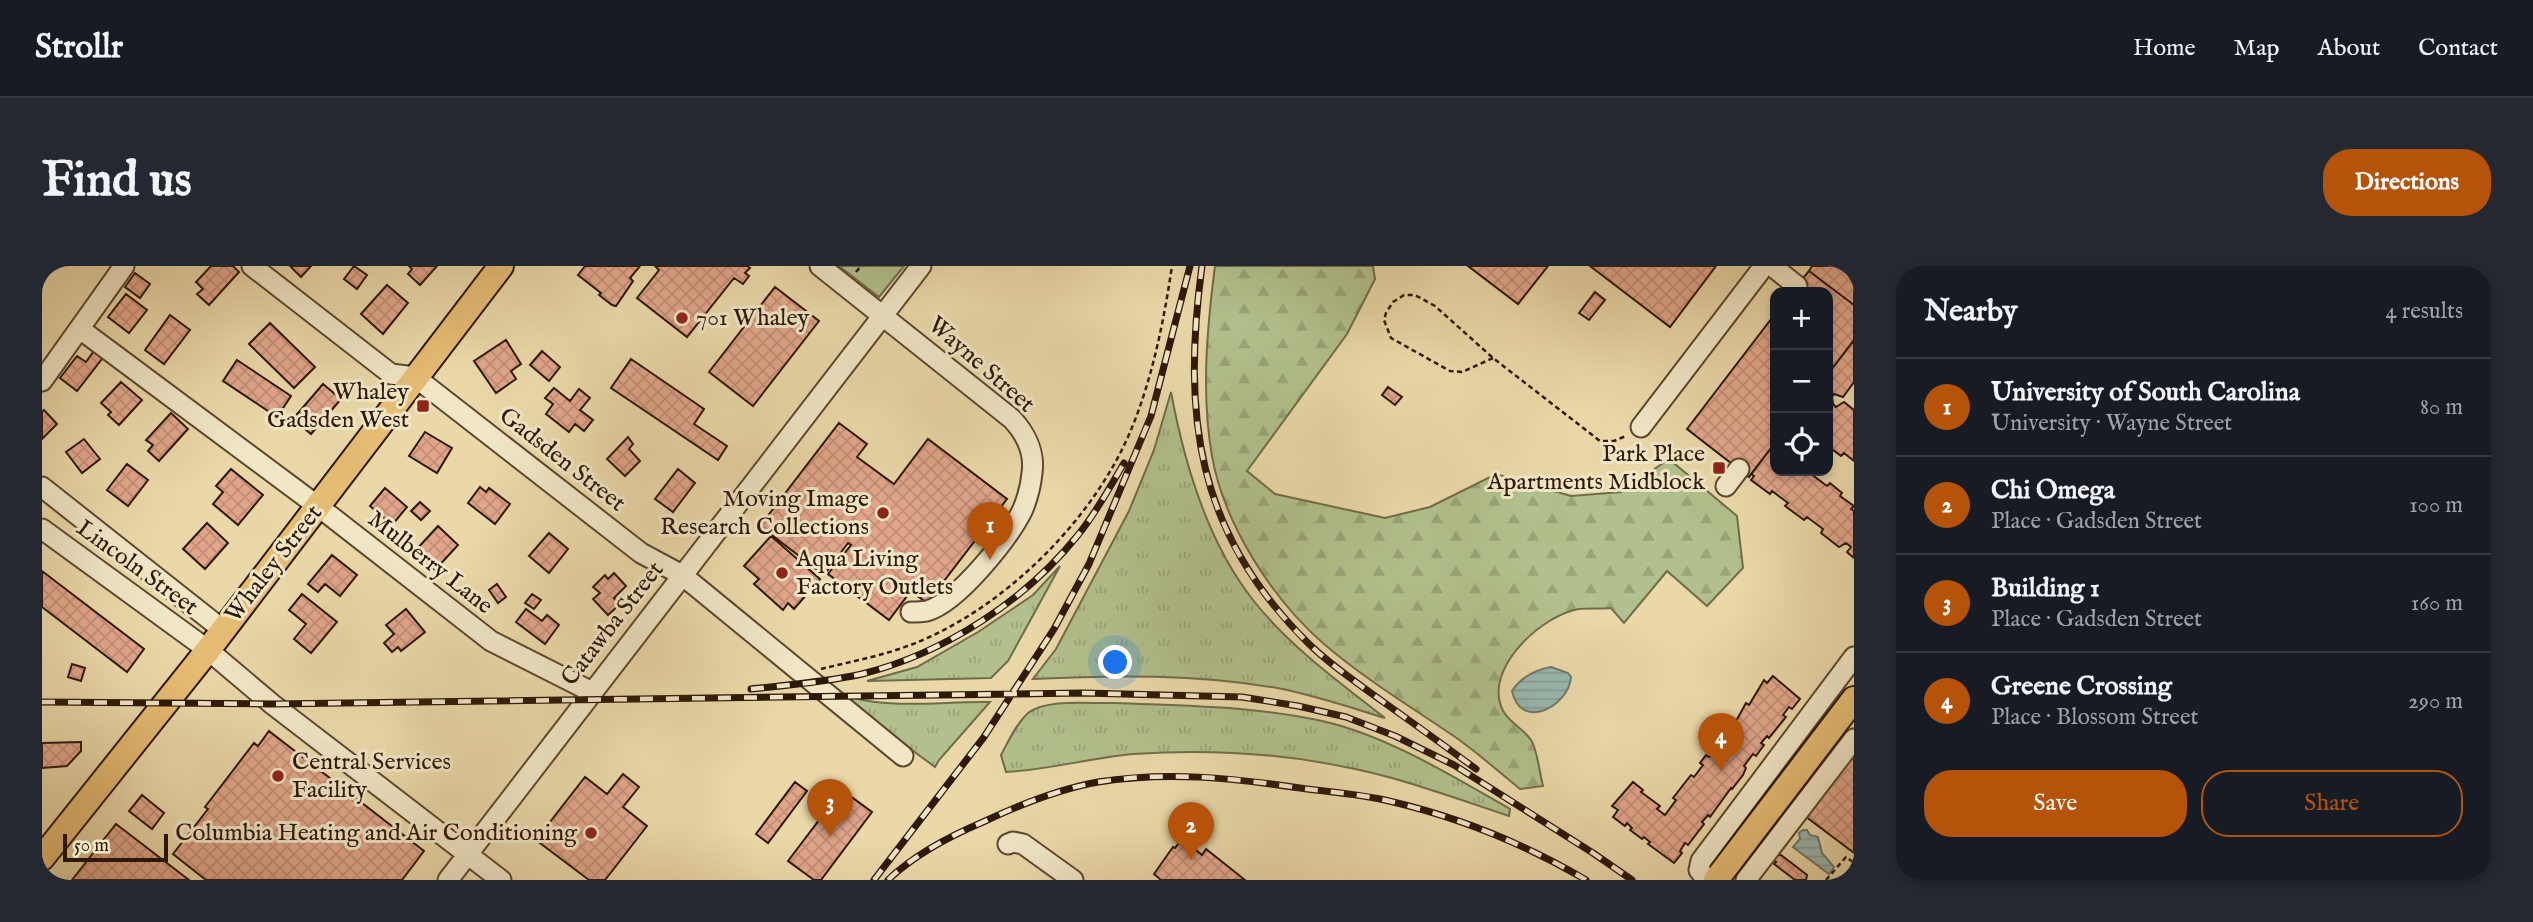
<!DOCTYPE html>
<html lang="en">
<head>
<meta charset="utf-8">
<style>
	:root { --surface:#171b24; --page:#242831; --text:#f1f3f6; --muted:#9ea1a6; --line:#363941; --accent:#b45309 }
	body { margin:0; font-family:"IM FELL English",serif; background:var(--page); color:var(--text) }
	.controls { position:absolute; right:21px; top:21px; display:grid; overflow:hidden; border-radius:14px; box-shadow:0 4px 10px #0003 }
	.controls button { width:63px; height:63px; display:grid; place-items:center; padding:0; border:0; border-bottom:2px solid var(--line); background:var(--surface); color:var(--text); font:35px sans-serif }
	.scale { position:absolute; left:21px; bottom:18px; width:105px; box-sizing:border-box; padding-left:7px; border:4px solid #2e1807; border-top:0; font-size:19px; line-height:24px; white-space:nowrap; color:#2e1807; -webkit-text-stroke:5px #f1e6c6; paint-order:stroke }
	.you { position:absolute; left:1074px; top:397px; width:24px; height:24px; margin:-18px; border:5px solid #fff; border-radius:50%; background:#1a73e8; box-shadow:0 0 0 10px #1a73e833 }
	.badge { display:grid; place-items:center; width:46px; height:46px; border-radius:50%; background:var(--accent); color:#fff; font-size:23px; font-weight:700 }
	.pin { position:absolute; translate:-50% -58px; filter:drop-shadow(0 2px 4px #0008) }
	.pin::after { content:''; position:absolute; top:37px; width:24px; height:21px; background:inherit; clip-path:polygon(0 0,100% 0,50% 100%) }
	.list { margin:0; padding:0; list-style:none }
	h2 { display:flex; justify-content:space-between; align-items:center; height:91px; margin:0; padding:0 28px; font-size:30px }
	h2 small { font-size:23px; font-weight:400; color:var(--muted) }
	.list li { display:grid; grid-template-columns:46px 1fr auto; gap:21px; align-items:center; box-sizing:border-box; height:98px; padding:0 28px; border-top:2px solid var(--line) }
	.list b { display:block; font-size:26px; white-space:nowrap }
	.list p { margin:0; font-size:23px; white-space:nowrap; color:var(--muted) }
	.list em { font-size:23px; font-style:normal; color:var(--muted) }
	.actions { display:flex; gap:14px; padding:21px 28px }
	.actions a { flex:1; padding:16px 0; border:2px solid var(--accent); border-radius:28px; text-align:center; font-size:24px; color:var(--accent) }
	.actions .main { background:var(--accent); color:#fff }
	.icon { flex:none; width:38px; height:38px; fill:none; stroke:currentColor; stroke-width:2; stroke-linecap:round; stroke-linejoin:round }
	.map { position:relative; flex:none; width:1812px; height:614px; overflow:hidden; border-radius:28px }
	header { display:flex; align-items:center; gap:42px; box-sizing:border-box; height:98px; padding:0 35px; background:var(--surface); border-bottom:2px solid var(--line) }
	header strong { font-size:33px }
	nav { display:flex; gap:38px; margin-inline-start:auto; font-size:24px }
	.intro { display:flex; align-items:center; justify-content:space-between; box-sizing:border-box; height:168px; padding:0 42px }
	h1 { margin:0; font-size:49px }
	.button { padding:18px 32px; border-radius:28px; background:var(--accent); color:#fff; font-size:24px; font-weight:700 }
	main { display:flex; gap:42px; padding:0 42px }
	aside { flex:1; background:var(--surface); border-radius:28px; box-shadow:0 4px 10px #0003 }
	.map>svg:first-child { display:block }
	.grass { fill:url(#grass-tufts); stroke:#706c4a; stroke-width:2 }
	.forest { fill:url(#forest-firs); stroke:#706c4a; stroke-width:2 }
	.park { fill:#b1c08c; stroke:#706c4a; stroke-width:2 }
	.water { fill:url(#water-rules); stroke:#6f786c; stroke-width:2 }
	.building { fill:url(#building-cross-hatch); stroke:#2e1807; stroke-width:2 }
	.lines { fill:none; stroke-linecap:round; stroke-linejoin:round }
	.minor-casing { stroke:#5d482f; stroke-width:23 }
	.major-casing { stroke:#2e1807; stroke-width:28 }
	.path { stroke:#2e1807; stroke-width:2.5; stroke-dasharray:5 3.5; stroke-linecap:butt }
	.minor { stroke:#f1e6c6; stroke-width:19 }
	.major { stroke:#e5bc74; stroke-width:24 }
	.rail-casing { stroke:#2e1807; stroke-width:7 }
	.rail { stroke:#f1e6c6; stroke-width:4.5; stroke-dasharray:13; stroke-linecap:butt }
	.poi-dot { fill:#8f2418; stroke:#f1e6c6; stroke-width:2.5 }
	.labels { text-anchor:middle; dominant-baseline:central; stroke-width:6; stroke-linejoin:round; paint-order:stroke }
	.poi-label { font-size:24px; fill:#2e1807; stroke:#f1e6c6; text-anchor:end }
	.street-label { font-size:24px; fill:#2e1807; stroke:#f1e6c6 }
</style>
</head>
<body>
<header>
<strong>Strollr</strong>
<nav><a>Home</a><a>Map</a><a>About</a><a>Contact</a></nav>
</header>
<div class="intro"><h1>Find us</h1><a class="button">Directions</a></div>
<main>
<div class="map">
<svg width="1812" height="614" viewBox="0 0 1812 614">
	<defs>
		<pattern id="grass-tufts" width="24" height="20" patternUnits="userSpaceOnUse" patternTransform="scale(1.75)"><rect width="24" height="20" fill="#b1c08c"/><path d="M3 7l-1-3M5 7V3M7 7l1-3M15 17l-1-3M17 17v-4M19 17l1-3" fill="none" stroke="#99a477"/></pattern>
		<pattern id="forest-firs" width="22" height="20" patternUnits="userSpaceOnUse" patternTransform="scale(1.75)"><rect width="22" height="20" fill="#b1c08c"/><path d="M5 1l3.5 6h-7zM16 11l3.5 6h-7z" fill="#99a477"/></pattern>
		<pattern id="water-rules" width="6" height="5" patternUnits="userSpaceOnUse" patternTransform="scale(1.75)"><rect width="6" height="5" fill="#9ab8af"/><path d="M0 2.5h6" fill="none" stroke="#859d95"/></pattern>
		<pattern id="building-cross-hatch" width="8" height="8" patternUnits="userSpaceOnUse" patternTransform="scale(1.75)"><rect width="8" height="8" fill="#e1a68a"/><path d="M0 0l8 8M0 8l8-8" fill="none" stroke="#c18e76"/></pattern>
	</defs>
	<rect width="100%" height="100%" fill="#ead8a8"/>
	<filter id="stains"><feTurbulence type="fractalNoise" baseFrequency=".00286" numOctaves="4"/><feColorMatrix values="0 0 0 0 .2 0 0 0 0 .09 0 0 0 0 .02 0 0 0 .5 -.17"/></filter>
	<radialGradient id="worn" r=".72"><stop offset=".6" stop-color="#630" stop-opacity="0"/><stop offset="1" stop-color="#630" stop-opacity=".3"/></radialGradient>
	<!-- grass -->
	<path class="grass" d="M1129,126C1142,196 1166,277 1211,334C1247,380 1297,416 1343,452C1307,441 1272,429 1235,422C1155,408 1072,409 991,413L1014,383L1087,245L1112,184Z
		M1018,300L966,395L949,412L825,415L875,401L936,366L991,329Z
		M812,432C854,443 904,435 948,436L897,494L893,501L855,473L807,433Z
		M1073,437C1142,440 1213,440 1280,455C1344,469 1412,511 1468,543L1467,550C1428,537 1389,523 1350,512C1266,489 1177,482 1091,488C1048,492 1006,504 964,506L959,489C966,476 974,458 986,447C1005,432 1050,438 1073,437Z"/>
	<!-- forest -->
	<path class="forest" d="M1173,0H1331L1333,13L1305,68L1205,205L1233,228L1343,252L1388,241L1454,208L1529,230L1579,226L1627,193L1695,250L1701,302L1665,340L1625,305L1582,357L1569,342C1559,343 1547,342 1537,343C1501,349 1447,398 1458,437C1462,454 1480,461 1489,474C1495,482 1498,509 1501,520L1478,523C1457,506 1437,488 1416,473C1371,442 1324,414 1282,378C1230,333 1182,258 1170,190C1159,128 1165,62 1173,0Z"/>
	<!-- park -->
	<path class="park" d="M797,0H862L837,31Z"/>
	<!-- water -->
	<path class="water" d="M1509,401L1526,407L1529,411C1527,440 1479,466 1470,425C1479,411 1493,404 1509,401Z
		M1761,564H1765L1768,569L1776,571L1780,587L1792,601L1787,608L1751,581L1758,573L1757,567Z"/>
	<!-- building -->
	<path class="building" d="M169,0H191L197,6L167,39L155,28L161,23L154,16Z
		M248,0H269L259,11Z
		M312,0L325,9L315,23L302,13Z
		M367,0H395L378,19L366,8L370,3Z
		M543,0H598L588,12L591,15L574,40L570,39L557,29L559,27L536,9Z
		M613,0H705L708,2L703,7L707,10L701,18L692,12L645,71L595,32L617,4Z
		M1426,0H1506L1476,38Z
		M1548,0H1674L1628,61Z
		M1770,0H1804L1812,6V39L1767,5Z
		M1767,5L1812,39V74L1786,108V26H1750Z
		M93,7L108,18L98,32L83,21Z
		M345,19L366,37L341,68L319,48Z
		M733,21L777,55L711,140L667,106Z
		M1553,26L1563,34L1547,54L1537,47Z
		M84,28L105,44L87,67L66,51Z
		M1733,48V177L1707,211L1645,163Z
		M128,49L148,64L122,98L103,84Z
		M228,57L273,101L252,122L207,78Z
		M464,74L479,98L469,105L474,113L454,127L432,95Z
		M1812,74V116L1801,131L1792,128L1790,131L1791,138L1794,141L1802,136L1812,144V195L1802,187L1799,190L1787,181L1789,178L1786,175V108Z
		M54,82L63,89L35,125L18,112L35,90L44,96Z
		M500,85L518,101L507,115L488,99Z
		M589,93L662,143L652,158L685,180L676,194L569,122Z
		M195,94L249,130L235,151L181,115Z
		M79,116L100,134L77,159L66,149L69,146L59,137Z
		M281,118L299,133L269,168L251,153Z
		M1346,121L1360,131L1353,139L1340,129Z
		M512,122L528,135L537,123L548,132L538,144L551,154L542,165L533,158L527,166L504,148L511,138L503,132Z
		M2,144L15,158L0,173V146Z
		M129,147L146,163L117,195L106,185L111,179L104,174Z
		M797,157L825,178L815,191L852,218L886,173L965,233L885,337L869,325L847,354L786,308L809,279L806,277L782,309L718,260Z
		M383,166L410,182L395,207L367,190Z
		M586,171L591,178L587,183L598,195L583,210L565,193Z
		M42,173L58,193L40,207L24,186Z
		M1733,177V205H1765L1785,220L1788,217L1800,227L1798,230L1812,240L1809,243L1812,245V292L1805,286L1809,281L1804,277L1797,281L1779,267L1781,263L1765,251L1762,254L1743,240L1746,237L1730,225L1728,228L1709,214L1712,210L1709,208Z
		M85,198L106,214L86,240L65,224Z
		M189,203L221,229L196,259L171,238L181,226L174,220Z
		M636,203L653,217L631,246L613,233Z
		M438,221L444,226L447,222L468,238L453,258L426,237Z
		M343,222L365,241L350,259L328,240Z
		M378,236L388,245L379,254L369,245Z
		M165,257L186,277L163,303L141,283Z
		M396,260L416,279L393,304L373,285Z
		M507,267L526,283L507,307L487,290Z
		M729,270L778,313L752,343L746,337L741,344L712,318L717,313L702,300Z
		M290,289L315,309L298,330L283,318L276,326L266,318Z
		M0,305L102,383L85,406L0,341Z
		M572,307L584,320L572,332L578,338L566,349L551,333L558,327L551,321L563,309L566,313Z
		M455,318L464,331L456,337L447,324Z
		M260,328L295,356L269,387L252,373L264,358L247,344Z
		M490,328L499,334L492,343L483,337Z
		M364,343L383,366L359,385L356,381L350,386L342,377L352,368L344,359Z
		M484,343L500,355L505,349L517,359L503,378L474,356Z
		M30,398L43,402L39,415L26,411Z
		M1731,410L1758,433L1750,443L1747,441L1741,449L1744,451L1727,472L1725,470L1719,477L1722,479L1714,490L1711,488L1702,500L1704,502L1701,509L1690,523L1689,522L1668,551L1666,549L1660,556L1662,558L1646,579L1643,577L1638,585L1640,587L1632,597L1606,578L1608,576L1602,571L1600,573L1588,564L1590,562L1585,557L1583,560L1571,551L1576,544L1570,540L1591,516L1601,524L1599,526L1618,540L1615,543L1623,549L1634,534L1631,532L1649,509L1652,511L1661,499L1658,497L1664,489L1667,491L1676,479L1673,477L1690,455L1693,457L1704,437L1707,439L1722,414L1725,417Z
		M227,465L382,585L360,614H164L131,588L166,543L163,541L212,477L216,480Z
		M39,476V485L25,500L0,502V477Z
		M1812,485V587L1763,550Z
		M581,508L597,521L581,541L605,560L563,614H547L494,574L543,511L565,528Z
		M753,516L765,525L726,577L714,568Z
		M800,524L830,546L779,614H772L746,595Z
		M100,529L122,547L110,563L87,545Z
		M74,558L147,614H30Z
		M1140,573L1160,589L1164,583L1203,614H1119L1112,608L1131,581L1133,582Z
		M1735,589H1739L1765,609L1764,614H1753L1732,598L1734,596L1731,594Z"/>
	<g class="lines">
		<defs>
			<path id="minor" d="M210,0L349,108L373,111L599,287L640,309L861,490
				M778,0L970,153C983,167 993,186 990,207C989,218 985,233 981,243C967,272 916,336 885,345C880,346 874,346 869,346
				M1730,0L1755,20
				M38,63L277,241L449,375L550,426
				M0,115L82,0
				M1599,161L1722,0
				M1684,220L1697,203
				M0,221L181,364
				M0,263L166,384L230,438L459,614
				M966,578L971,576L981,578L1031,614
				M406,614L879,0
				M1665,614L1657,604L1659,595L1812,391
				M1704,614L1812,473"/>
			<path id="major" d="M0,592L166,384L459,0
				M1674,614L1812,433"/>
		</defs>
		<!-- minor casing -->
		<use href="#minor" class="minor-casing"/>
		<!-- major casing -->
		<use href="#major" class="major-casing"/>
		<!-- path -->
		<path class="path" d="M814,6L819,0
			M1451,92L1420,106L1408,105L1349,72L1342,54L1344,47L1351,36L1362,29H1373L1393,40L1451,92L1558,175H1572L1584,170
			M779,403C811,395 845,389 876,376C966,339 1055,250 1091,159C1111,109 1122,54 1130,0
			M1784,614L1804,591L1812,597"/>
		<!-- minor -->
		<use href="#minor" class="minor"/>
		<!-- major -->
		<use href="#major" class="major"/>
		<defs>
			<path id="rail" d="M1160,0C1140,149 1154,266 1265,376C1287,398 1314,416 1340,435C1371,457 1403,480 1434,503
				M709,423C746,419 784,416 820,408C903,387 983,335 1036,269C1054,247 1068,221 1082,197
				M0,436L230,438L1041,427L1200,431L1256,440L1304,451L1353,470L1412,499L1551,587L1590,614
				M832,614L942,471L1012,363L1047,298L1109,150L1148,0
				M846,614C872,589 908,570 941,556C977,539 1017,523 1056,516C1125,505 1190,512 1258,522C1287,526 1318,528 1347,535C1416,551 1483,578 1544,614"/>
		</defs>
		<!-- rail casing -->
		<use href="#rail" class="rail-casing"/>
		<!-- rail -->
		<use href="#rail" class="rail"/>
	</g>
	<!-- markers -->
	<g class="poi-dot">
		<circle cx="640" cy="52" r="7"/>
		<rect x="374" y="133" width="14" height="14" rx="3.5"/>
		<rect x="1670" y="195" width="14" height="14" rx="3.5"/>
		<circle cx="841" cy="247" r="7"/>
		<circle cx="740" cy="307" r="7"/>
		<circle cx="236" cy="510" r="7"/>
		<circle cx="549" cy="567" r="7"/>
	</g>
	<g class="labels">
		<!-- poi labels -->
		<g class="poi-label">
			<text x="654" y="52" text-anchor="start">701 Whaley</text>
			<text x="367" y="126">Whaley<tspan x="367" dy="28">Gadsden West</tspan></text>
			<text x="1663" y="188">Park Place<tspan x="1663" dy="28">Apartments Midblock</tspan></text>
			<text x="827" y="233">Moving Image<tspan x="827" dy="28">Research Collections</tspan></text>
			<text x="754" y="293" text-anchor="start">Aqua Living<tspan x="754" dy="28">Factory Outlets</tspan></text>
			<text x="250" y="496" text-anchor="start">Central Services<tspan x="250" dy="28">Facility</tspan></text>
			<text x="535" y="567">Columbia Heating and Air Conditioning</text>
		</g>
		<!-- street labels -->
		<g class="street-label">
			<text transform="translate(939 99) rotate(41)">Wayne Street</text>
			<text transform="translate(520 194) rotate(38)">Gadsden Street</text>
			<text transform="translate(388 297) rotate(38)">Mulberry Lane</text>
			<text transform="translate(232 298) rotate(-52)">Whaley Street</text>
			<text transform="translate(95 302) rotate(36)">Lincoln Street</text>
			<text transform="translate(571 358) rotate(-52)">Catawba Street</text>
		</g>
	</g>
	<rect width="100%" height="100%" filter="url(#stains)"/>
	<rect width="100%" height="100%" fill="url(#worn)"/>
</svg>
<div class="controls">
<button>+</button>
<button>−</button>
<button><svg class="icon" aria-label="locate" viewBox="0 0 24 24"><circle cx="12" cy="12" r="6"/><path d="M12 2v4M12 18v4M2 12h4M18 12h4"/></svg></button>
</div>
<div class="scale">50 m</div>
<div class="you"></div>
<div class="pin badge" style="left:948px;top:294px">1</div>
<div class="pin badge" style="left:1149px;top:594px">2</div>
<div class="pin badge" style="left:788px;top:571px">3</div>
<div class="pin badge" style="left:1679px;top:505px">4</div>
</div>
<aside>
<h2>Nearby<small>4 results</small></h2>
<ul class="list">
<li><span class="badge">1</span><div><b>University of South Carolina</b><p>University · Wayne Street</p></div><em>80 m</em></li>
<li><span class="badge">2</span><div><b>Chi Omega</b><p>Place · Gadsden Street</p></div><em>100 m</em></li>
<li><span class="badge">3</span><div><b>Building 1</b><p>Place · Gadsden Street</p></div><em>160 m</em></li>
<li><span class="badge">4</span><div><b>Greene Crossing</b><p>Place · Blossom Street</p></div><em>290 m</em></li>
</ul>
<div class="actions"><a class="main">Save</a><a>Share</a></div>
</aside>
</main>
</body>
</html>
